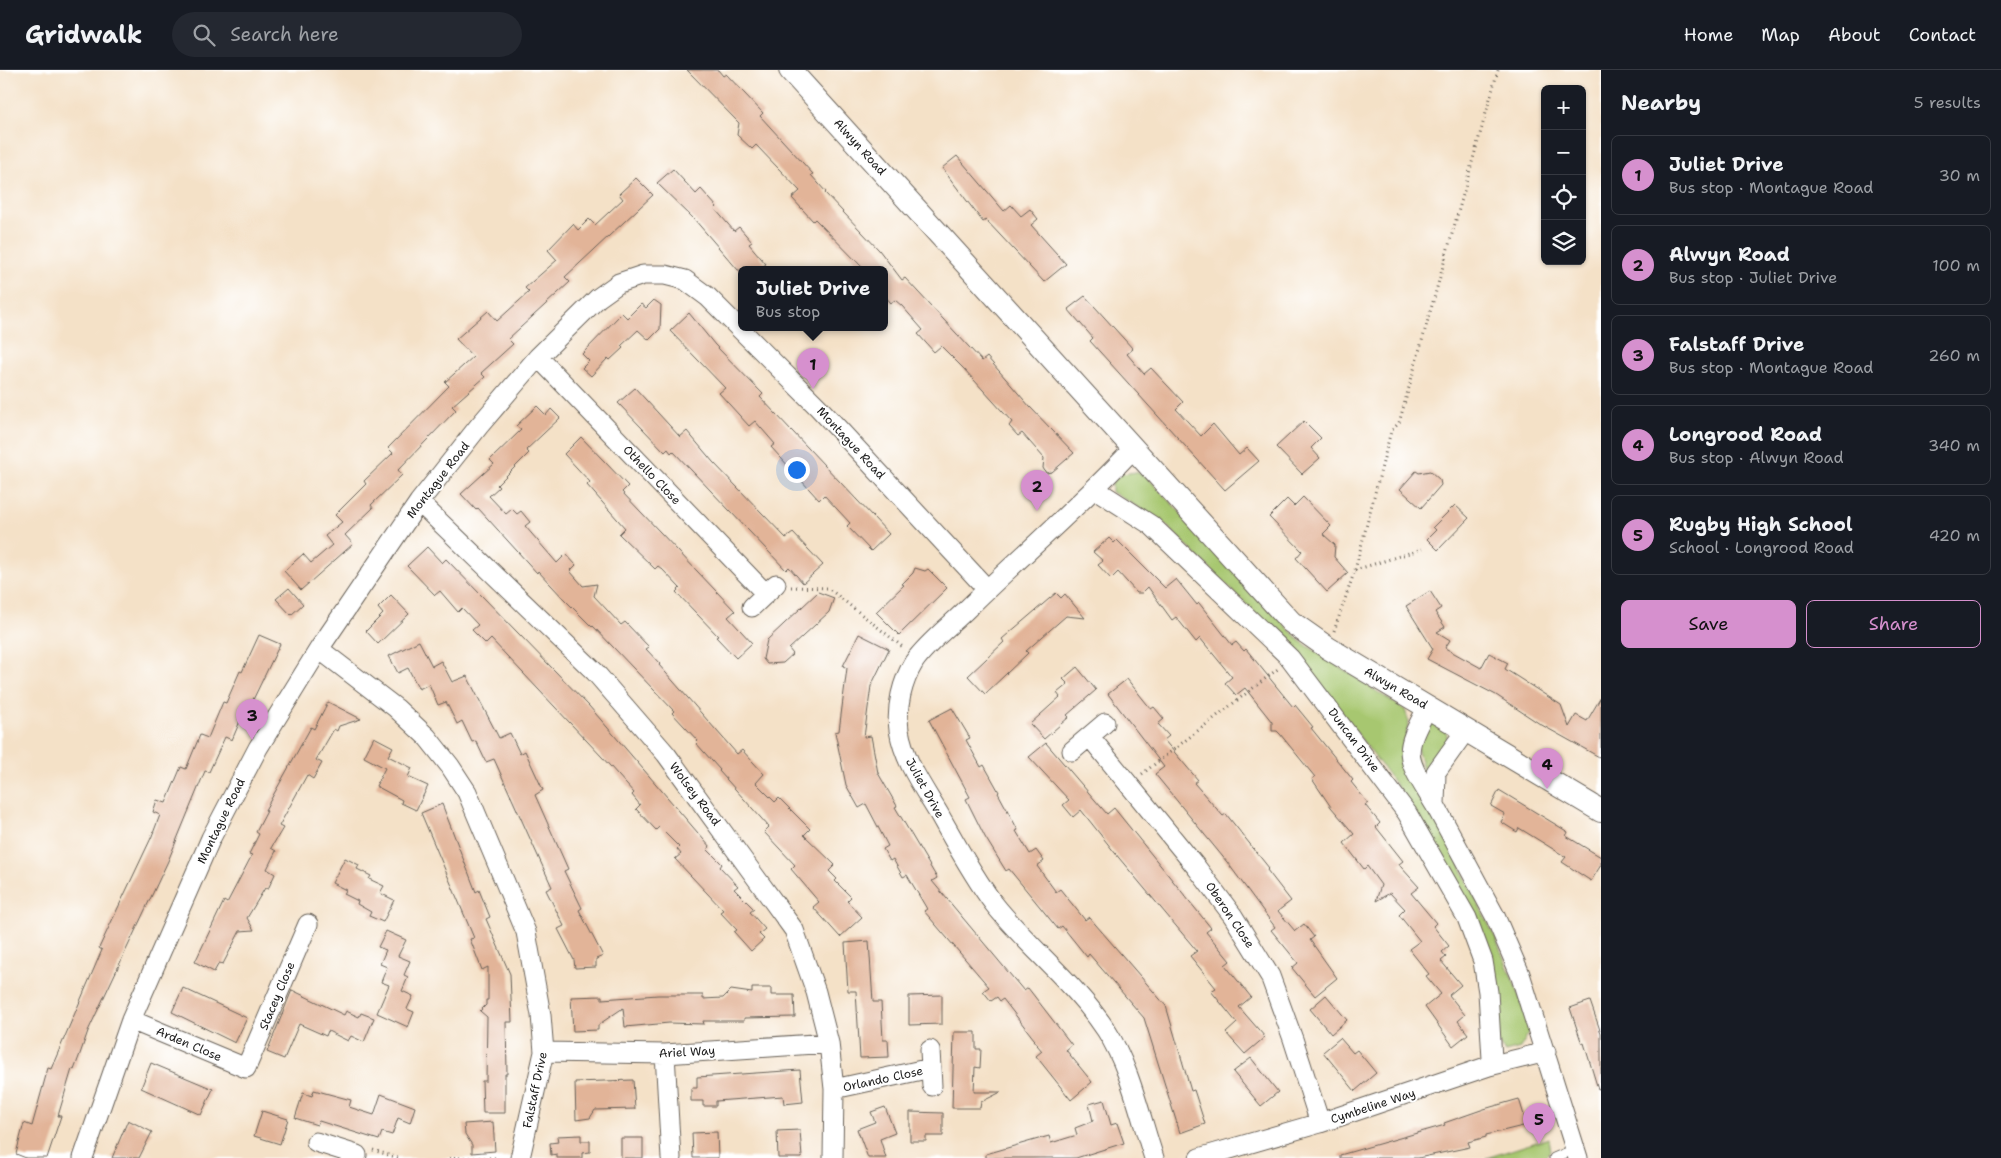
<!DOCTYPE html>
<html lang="en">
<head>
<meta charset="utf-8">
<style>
	:root { --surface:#171b24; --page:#242831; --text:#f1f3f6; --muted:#9ea1a6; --line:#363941; --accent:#d690ce }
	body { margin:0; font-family:"Shantell Sans",sans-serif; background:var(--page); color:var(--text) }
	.controls { position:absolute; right:15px; top:15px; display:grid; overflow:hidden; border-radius:8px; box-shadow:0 1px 4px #0004 }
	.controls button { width:45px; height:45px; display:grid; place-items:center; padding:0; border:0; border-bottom:1px solid var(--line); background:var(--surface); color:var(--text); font:25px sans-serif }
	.you { position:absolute; left:796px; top:399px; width:18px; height:18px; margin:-12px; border:4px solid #fff; border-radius:50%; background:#1a73e8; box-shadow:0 0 0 8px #1a73e833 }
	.badge { display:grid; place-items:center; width:32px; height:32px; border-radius:50%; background:var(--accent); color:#111; font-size:16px; font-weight:700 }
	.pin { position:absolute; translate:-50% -41px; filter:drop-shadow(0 1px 2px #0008) }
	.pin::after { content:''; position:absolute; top:26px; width:18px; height:15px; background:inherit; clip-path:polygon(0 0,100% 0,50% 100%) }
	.popup { position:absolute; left:738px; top:196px; width:150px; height:65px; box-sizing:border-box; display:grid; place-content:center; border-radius:8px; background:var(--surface); filter:drop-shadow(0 1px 4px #0005); font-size:16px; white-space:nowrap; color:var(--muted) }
	.popup b { font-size:19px; color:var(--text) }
	.popup::after { content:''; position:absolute; left:50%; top:100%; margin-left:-10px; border:10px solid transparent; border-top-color:var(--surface) }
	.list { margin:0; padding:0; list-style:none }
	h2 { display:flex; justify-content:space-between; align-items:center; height:65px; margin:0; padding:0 20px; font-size:21px }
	h2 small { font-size:16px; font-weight:400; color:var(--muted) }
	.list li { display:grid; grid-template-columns:32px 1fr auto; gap:15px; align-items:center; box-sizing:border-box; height:80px; margin:0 10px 10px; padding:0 10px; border:1px solid var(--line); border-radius:8px }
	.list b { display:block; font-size:19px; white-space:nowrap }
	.list p { margin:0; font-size:16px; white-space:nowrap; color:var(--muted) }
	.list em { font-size:16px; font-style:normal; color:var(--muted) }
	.actions { display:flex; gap:10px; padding:15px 20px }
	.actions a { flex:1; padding:11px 0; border:1px solid var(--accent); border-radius:8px; text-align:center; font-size:18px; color:var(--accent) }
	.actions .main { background:var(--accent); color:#111 }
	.icon { flex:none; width:28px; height:28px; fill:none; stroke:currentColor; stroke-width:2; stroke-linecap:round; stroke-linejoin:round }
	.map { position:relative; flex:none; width:1601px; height:1088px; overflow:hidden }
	header { display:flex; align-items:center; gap:30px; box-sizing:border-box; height:70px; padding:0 25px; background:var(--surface); border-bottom:1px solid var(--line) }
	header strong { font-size:24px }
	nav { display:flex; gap:28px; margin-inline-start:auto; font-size:18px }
	.search { width:350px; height:45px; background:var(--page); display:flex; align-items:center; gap:12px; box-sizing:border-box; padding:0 18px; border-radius:28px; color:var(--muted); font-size:19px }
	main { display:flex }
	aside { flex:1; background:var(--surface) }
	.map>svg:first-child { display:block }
	.green { fill:#a7c770; stroke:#627246 }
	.building { fill:#e2b498 }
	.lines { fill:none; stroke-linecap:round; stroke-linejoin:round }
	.service-casing { stroke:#686158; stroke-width:11 }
	.minor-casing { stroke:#686158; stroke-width:21 }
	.tertiary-casing { stroke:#686158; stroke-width:24 }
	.path { stroke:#686158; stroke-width:3; stroke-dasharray:1 4; stroke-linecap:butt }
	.service { stroke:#fff; stroke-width:9 }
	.minor { stroke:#fff; stroke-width:19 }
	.tertiary { stroke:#fff; stroke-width:22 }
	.labels { text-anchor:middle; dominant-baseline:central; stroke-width:4; stroke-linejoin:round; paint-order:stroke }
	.street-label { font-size:12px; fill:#1c1c1c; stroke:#fff }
</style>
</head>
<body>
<header>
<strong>Gridwalk</strong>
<div class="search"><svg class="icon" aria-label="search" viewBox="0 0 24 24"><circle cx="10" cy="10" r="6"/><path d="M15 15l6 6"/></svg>Search here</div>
<nav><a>Home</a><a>Map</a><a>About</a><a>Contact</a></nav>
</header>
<main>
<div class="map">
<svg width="1601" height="1088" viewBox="0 0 1601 1088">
	<rect width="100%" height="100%" fill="#fff"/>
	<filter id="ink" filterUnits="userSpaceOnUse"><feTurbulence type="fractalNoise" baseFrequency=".02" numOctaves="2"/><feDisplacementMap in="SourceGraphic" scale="10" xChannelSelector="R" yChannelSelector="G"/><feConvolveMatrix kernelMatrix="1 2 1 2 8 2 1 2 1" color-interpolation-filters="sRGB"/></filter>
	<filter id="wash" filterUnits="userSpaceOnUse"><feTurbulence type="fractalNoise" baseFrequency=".0096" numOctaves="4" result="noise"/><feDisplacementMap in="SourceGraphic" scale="20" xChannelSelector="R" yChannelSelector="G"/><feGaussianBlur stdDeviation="1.12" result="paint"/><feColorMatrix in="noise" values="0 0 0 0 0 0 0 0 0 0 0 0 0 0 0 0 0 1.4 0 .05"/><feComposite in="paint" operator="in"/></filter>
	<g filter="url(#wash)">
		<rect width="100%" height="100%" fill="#f4e1c7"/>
		<!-- green -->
		<path class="green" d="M1136,402L1148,408L1300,571L1405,640L1409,652L1406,664L1466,809L1496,869L1518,922L1530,961L1520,978L1505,982L1497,973L1495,911L1405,727L1314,606L1247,535L1162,451L1112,422V412L1122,404Z
			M1433,652L1446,660L1448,672L1430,702H1424L1416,674L1425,657Z
			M1549,1068L1551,1081L1544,1088H1486Z"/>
		<g id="blocks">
			<!-- building -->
			<path class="building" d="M687,0H718L723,6L726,4L763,43L760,46L813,104L811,105L826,122L825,123L879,180L902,210L905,208L982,291L987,287L1030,337L1074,383L1052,402L1046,403L1043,398L1044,388L1022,363L1018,366L1009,356L1012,352L964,299L941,276L934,282L918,264L923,260L902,236L895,230L891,233L884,225V200H865L815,149L813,151L792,128L800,121L756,75L752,79L737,65L739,53Z
				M957,86L1004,141L1011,135L1021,146L1030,139L1038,149L1031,155L1066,194L1044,212L986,150L983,152L942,98Z
				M673,99L696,124L701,119L717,137L715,139L734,161L739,157L752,172L749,174L766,194L758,200H738L694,149L657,113Z
				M636,108L653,125L565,207L570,212L508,269L513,274L481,303L485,307L452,336L456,340L398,400L402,405L371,435L373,438L345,465L353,474L301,520L284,501L303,484L311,493L332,475L325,466L342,452L335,445L366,414L364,411L393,383L388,378L449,316L445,312L473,287L456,269L488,241L497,251L529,222L525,218L557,190L548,180L573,154L578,160L589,149L595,155L623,129L619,124Z
				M1085,226L1133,279L1127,284L1144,304L1151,298L1183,332L1176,339L1201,366L1213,354L1239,385L1247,378L1259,391L1225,420L1090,271L1093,268L1068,239Z
				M654,230L661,235L660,259L649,270L638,260L621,276L623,278L610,290L608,288L591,306L582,298L589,291L582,284L622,243L627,248L641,234L646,238Z
				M689,243L715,275L763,324L760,327L889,464L871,481L847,456L850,453L824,425L819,430L771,377L775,374L755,351L749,356L719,323L725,318L670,261Z
				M635,318L680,367L687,361L713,392L786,468L793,463L823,495L803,513L789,497L786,500L673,381L671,383L668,379L665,382L618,333Z
				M537,336L546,345L551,339L560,348L526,380L529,383L497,415L499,417L489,426L506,444L512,439L517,444L521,441L530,452L525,456L557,493L566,484L576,495L570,501L583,516L597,514L594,526L621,555L625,552L649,577L646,579L660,594L659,595L737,684L742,680L764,704L756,713L775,732L779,728L810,759L804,765L835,795L829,801L837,809L835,811L851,827L847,831L862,847L840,867L813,837L819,832L791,799L795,795L764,762L769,757L719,701L720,700L696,673L698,671L672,643L674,641L593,556L592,557L564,529L538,501L537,503L478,438L476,440L461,424L494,394L490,390L521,360L516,356Z
				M1304,351L1321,368L1311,378L1320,388L1302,404L1276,377Z
				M581,367L628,416L622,422L735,541L728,547L752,573L736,588L716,567L718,566L676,522L680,518L662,499L658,496L655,499L619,464L625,458L587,415L590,412L564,384Z
				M1416,401L1419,403L1430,401L1440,410L1441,415L1421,438L1400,419Z
				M1303,427L1331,456L1323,464L1335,475L1334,487L1348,503L1327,522L1296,488L1302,481L1269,447L1287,429L1294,436Z
				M1455,435L1469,448L1438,480L1427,469L1436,460L1433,457Z
				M1109,468L1114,473L1117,470L1165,518L1176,509L1197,535L1199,533L1232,575L1236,572L1244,581L1246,579L1293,637L1295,635L1313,657L1311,658L1353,710L1351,712L1368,733L1365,735L1380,753L1376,757L1403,791L1399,794L1401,797L1419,817L1411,823L1436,853L1433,856L1449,876L1442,882L1446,887L1441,891L1461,915L1449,925L1465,945L1458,951L1468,964L1453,976L1425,937L1441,924L1426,906L1429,904L1409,879L1420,871L1399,845L1405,839L1390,823L1376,831L1381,815L1367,796L1364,799L1344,773L1354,764L1331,737L1312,709L1315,707L1280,664L1277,661H1272V652L1245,618L1236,625L1225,613L1232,607L1200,568L1196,572L1176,547L1172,550L1148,517L1142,523H1137L1118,502L1111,509L1098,495L1103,491L1093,482Z
				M427,477L442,493L446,489L589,636L710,777L707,779L722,794L720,797L738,816L734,819L754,839L750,842L765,859L759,864L764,869L751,881L734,862L737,860L720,842L723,840L675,789L681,784L677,779L679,777L659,757L656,760L636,739L640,735L632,725L634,723L602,687L491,569L486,574L472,560L478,555L462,538L458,542L440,521L435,525L407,496Z
				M915,498L925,501L928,499L947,518L899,565L876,542L904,515L902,514L913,503Z
				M289,518L303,534L291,545L276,529Z
				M1430,521L1441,538L1435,542L1445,557L1437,562L1450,570L1445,578L1481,598L1489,583L1508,593L1505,599L1561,635L1569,657L1576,645L1587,651L1601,627V688L1540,654L1496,625L1427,589L1433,579L1406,536Z
				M818,522L834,528L829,542L789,579L793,584L783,593L767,594L763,589L767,570Z
				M1056,523L1061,528L1065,524L1085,548L1066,546L1026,581L1028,583L985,624L968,606L1004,572L1002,569Z
				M391,525L409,544L378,574L366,561L383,544L378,538Z
				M859,564L889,579L871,616L864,667L871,666L878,703L897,736L895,737L937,808L932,811L1024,921L1028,918L1072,975L1066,980L1092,1012L1071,1030L1036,986L1042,981L1033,970L1034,969L1003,929L1000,931L997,927L991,931L983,921L989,917L924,841L927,839L907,805L903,807L893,789L890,791L883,779L888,776L866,734L859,738L846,715L835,662L839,661L847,598L843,596Z
				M259,565L280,574L249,638L246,637L232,670L225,667L209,702L205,701L168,791L88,961L80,984L74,1000L72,999L58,1046H61L47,1088H26L16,1084L24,1053L32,1056L48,998L51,999L102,880L99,878L152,766L160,745L153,742L157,730L166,733L181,697L186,699L200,665L208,668L223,632L226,633L240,601L242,602Z
				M419,571L432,596L441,591L452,612L467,606L499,668L510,663L520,684L525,681L543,720L535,725L568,799L564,801L582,838L579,840L603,886L596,889V897L575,898L574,890L558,859L564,856L546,820L552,817L494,689L486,692L476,671L472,672L462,651L457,654L446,632L438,635L429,614L419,619L408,598L398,603L389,586Z
				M1077,597L1096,620L1067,645L1069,647L1044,669L1030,654L1060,627L1057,623L1068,614L1063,609Z
				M1127,609L1151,639L1154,637L1164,649L1158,654L1169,666L1164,670L1198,710L1194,713L1223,746L1226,744L1269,798L1267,800L1291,831L1278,841L1295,861L1304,854L1314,867L1310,870L1337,908L1315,926L1292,898L1298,893L1271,860L1275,857L1227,792L1155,704L1164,697L1108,624Z
				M328,632L361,649L339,656L337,661L334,659L316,690L322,693L313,709L307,705L279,756L283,758L271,778L276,781L267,799L275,804L268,819L265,818L247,848L254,860L240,861L223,894L219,893L214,902L195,892L224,831L227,833L252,785L249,784L259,764L256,762L267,741L265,740L311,657L314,659Z
				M952,638L970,668L966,670L981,697L984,695L999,722L998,723L1018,760L1016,761L1030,784L1036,780L1044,791L1037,796L1056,822L1060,819L1085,850L1089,847L1166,936L1191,1021L1194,1020L1205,1054L1180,1063L1144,948L1089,884L1087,887L1062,856L1058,859L1009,799L1006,801L985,767L966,729L970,727L929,650Z
				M374,667L393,677L388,686L412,698L408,707L428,716L416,740L401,733L402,730L376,716L385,698L364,687Z
				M1046,673L1107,744L1114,738L1211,858L1206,862L1230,891L1225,895L1251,927L1239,937L1265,967L1245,984L1226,963L1237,953L1211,921L1216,918L1190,886L1197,881L1119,788L1081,740L1073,747L1063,735L1069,730L1029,687Z
				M1499,720L1568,762L1566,766L1601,787V795L1591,811L1562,792L1566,787L1519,758L1517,762L1501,752L1505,744L1491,736Z
				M442,734L476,822L479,820L490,847L486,849L510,904L512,952H506L507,1004H505V1043H483L482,1011H486L487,947L480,941L486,935V930H488V897L482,900L470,869L474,868L421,743Z
				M345,788L359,795L357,799L371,806L369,809L384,816L380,823L394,830L383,852L369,846L371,842L357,834L358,831L344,824L346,820L332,813Z
				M386,861L406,870L398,886L410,891L404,905L408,907L402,921L413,926L407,939L414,942L408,957L377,943L389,915L381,912L387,897L380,894L386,880L378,877Z
				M869,871L873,932H881L883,970H888L889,987L860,988L856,921H848L845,873Z
				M183,918L247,948L235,973L172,942Z
				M752,918H771V925H794L795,947L744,948V951H703L704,954L669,953L625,957L623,938L598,955V960L573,961L571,927L602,926V929L658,925H703V929L723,928L731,920L752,923Z
				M292,920L344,945L346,941L359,947L361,943L374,948L364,972L351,966L348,971L328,961L326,966L299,954L284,989L267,982Z
				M942,925V954L909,955V926Z
				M1326,925L1347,950L1331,964L1310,939Z
				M1590,931L1601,963V1018L1598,1019L1584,973L1582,974L1570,938Z
				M954,962H976V979H981L980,998L975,997L974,1022H1001L981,1032L980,1038H952Z
				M1340,968L1353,983L1357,980L1376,1003L1355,1021L1323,982Z
				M1251,988L1278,1022L1261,1036L1233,1002Z
				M151,993L213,1019L201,1045L141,1018Z
				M800,1000L803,1032L784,1034L783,1026L716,1031V1036H703V1031H691V1018H697V1007Z
				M633,1010L635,1039L595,1040L590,1048L576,1050L575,1012Z
				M314,1020L351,1030L349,1037L374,1045L381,1024L415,1037L410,1053L398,1048L392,1065L382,1062L379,1070L319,1051L317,1055L295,1048L303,1023L312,1026Z
				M1519,1029L1527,1055L1486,1065V1067L1468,1072L1470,1077L1418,1088H1340V1085L1445,1055L1444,1053L1484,1039Z
				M1104,1030L1111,1055L1117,1053L1124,1073L1076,1088H986V1084L1049,1066L1051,1073L1077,1065L1075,1058L1093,1051L1089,1034Z
				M885,1037L895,1063L880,1069L886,1088H868L857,1059L875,1052L871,1042Z
				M262,1041L288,1049L280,1074L254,1066Z
				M910,1042L943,1043V1066H926V1071H910Z
				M128,1050L152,1062L139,1088H112Z
				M493,1052L495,1081L472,1083V1075L465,1064L464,1054Z
				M800,1060L802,1088H778L777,1061Z
				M717,1062L718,1088H693L692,1063Z
				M581,1065V1071H590V1082L582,1083V1088H557V1084L551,1085L550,1073L558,1072L557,1066Z
				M621,1068H643V1088H621Z"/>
		</g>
	</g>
	<g filter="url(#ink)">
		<use href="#blocks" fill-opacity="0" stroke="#686158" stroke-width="1"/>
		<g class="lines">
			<defs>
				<path id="service" d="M1554,1088L1575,1079"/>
				<path id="minor" d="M538,287L766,524
					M1133,379C1081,435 1022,485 967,539C952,554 926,574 914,592C902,612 896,637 899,660C904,691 923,717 939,744C956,774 973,806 994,834C1029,878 1075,913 1106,960C1130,997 1140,1046 1154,1088
					M1095,419L1151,455L1290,588L1407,743L1467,848L1483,891L1488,922L1492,989L1489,996
					M419,432L595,602L666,684L794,860L816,922L829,973L834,1019L833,1088
					M752,537L776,514
					M319,579L396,638L427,667L450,696L467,722L526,862L541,945L544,982L520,1088
					M1428,637C1400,686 1407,688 1435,735L1436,702L1466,660
					M1090,667L1197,798L1233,846L1270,906L1293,969L1320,1053
					M1072,681L1105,653
					M1435,735L1495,846L1520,904L1578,1088
					M131,950L246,998L308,854
					M930,980L932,1016
					M544,982L665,984L829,973
					M665,984L671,1088
					M834,1019L931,998
					M316,1072L357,1085
					M83,1088L131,950L211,768L258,678L319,579L419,432L479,356L538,287L598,228L619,213L643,205H665L685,210L708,227L818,337L987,519
					M1199,1088L1320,1053L1489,996L1546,982"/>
				<path id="tertiary" d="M790,0L1291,552L1328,578L1601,741"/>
			</defs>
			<!-- service casing -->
			<use href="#service" class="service-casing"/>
			<!-- minor casing -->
			<use href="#minor" class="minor-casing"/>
			<!-- tertiary casing -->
			<use href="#tertiary" class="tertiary-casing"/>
			<!-- path -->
			<path class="path" d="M1355,500L1422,479
				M791,517L828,518L904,578
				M1334,561L1355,500L1391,361L1399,353L1498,0
				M1142,704L1279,598
				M373,1080L398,1088
				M449,1088H496"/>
			<!-- service -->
			<use href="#service" class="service"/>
			<!-- minor -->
			<use href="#minor" class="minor"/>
			<!-- tertiary -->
			<use href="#tertiary" class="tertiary"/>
		</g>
	</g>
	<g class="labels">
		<!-- street labels -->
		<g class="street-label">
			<text transform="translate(860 77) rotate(48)">Alwyn Road</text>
			<text transform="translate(851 373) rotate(47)">Montague Road</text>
			<text transform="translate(652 405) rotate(46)">Othello Close</text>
			<text transform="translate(438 410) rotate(-52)">Montague Road</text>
			<text transform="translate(1396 618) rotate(30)">Alwyn Road</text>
			<text transform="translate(1354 670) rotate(53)">Duncan Drive</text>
			<text transform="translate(925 718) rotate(61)">Juliet Drive</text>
			<text transform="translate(695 724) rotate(53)">Wolsey Road</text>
			<text transform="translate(221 751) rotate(-64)">Montague Road</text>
			<text transform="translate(1230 845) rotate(56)">Oberon Close</text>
			<text transform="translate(277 926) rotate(-67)">Stacey Close</text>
			<text transform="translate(189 974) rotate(23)">Arden Close</text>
			<text transform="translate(687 982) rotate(-3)">Ariel Way</text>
			<text transform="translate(883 1009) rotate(-12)">Orlando Close</text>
			<text transform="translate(535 1020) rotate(-78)">Falstaff Drive</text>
			<text transform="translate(1373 1036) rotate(-18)">Cymbeline Way</text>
		</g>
	</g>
</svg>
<div class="controls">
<button>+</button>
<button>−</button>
<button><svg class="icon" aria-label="locate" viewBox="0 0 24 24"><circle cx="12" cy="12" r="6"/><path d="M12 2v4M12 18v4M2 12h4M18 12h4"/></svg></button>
<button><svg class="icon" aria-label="layers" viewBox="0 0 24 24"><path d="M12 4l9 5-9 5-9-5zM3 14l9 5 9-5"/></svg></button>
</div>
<div class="you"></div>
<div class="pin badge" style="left:813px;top:319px">1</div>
<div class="popup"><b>Juliet Drive</b>Bus stop</div>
<div class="pin badge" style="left:1037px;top:441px">2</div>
<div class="pin badge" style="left:252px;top:670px">3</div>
<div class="pin badge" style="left:1547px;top:719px">4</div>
<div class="pin badge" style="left:1539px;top:1074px">5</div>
</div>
<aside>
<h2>Nearby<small>5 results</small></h2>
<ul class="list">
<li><span class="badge">1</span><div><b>Juliet Drive</b><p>Bus stop · Montague Road</p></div><em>30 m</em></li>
<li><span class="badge">2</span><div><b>Alwyn Road</b><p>Bus stop · Juliet Drive</p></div><em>100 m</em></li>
<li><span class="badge">3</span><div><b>Falstaff Drive</b><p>Bus stop · Montague Road</p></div><em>260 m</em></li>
<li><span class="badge">4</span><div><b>Longrood Road</b><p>Bus stop · Alwyn Road</p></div><em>340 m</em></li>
<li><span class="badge">5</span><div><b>Rugby High School</b><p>School · Longrood Road</p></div><em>420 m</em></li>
</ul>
<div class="actions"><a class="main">Save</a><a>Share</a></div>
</aside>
</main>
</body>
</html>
